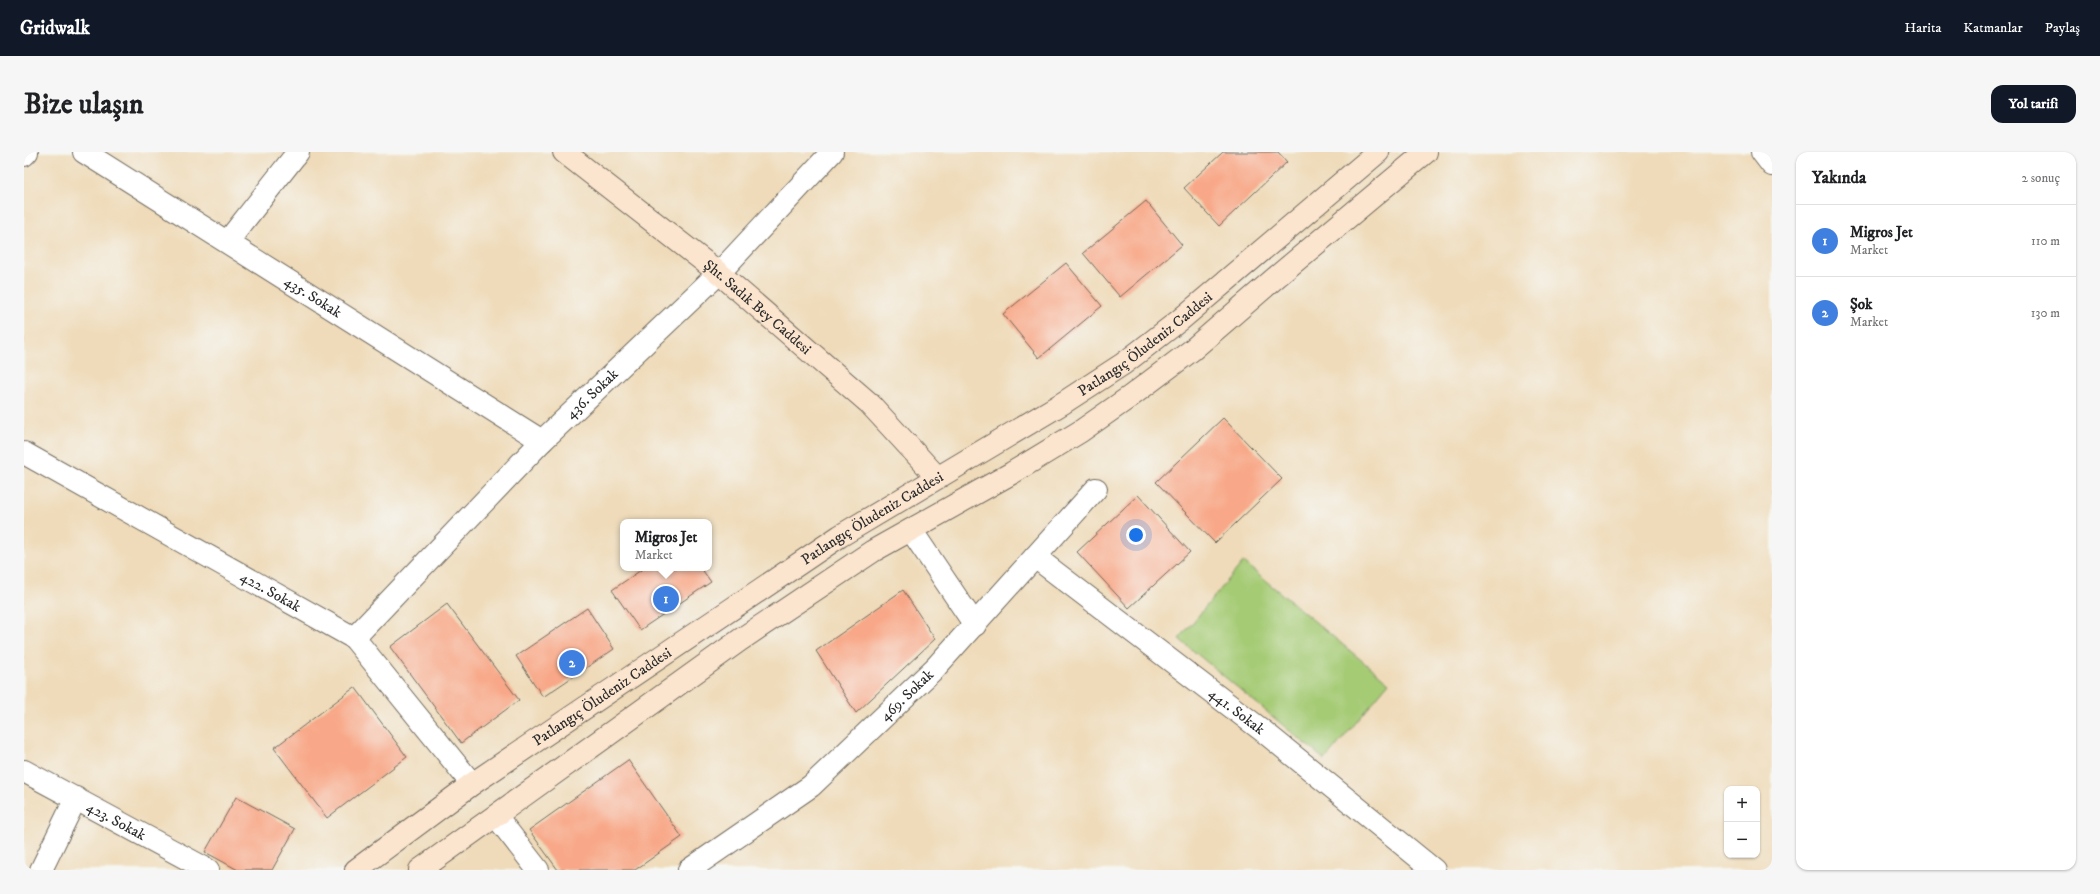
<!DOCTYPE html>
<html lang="tr">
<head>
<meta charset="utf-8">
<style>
	:root { --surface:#fff; --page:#f6f6f6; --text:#202124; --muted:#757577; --line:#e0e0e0; --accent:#111827 }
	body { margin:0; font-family:"IM FELL DW Pica",serif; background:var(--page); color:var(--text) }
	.controls { position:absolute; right:12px; bottom:12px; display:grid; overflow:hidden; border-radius:8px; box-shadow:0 1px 3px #0004 }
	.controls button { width:36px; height:36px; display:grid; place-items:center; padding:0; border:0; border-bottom:1px solid var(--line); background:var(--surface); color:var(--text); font:20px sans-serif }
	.you { position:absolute; left:1112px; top:383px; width:14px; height:14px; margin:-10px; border:3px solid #fff; border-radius:50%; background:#1a73e8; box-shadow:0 0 0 6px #1a73e833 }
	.badge { display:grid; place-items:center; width:26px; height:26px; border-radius:50%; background:var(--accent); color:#fff; font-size:13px; font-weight:700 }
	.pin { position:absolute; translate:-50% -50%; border:2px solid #fff; box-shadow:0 1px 4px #0006 }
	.popup { position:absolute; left:596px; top:367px; width:92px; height:52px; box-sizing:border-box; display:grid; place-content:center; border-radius:8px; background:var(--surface); filter:drop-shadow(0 1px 3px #0005); font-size:13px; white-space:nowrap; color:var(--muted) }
	.popup b { font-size:15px; color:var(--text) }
	.popup::after { content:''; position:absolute; left:50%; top:100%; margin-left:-8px; border:8px solid transparent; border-top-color:var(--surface) }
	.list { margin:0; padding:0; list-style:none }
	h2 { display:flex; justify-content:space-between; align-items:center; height:52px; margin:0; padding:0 16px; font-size:17px }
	h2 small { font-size:13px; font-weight:400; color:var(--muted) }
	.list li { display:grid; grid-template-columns:26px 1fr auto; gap:12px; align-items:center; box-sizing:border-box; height:72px; padding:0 16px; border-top:1px solid var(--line) }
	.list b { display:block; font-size:15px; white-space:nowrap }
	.list p { margin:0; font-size:13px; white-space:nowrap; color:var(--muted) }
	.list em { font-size:13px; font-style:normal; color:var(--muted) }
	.map { position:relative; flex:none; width:1748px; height:718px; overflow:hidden; border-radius:12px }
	header { display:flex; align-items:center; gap:24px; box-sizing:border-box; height:56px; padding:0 20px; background:var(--accent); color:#fff }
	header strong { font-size:19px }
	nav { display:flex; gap:22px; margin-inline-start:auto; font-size:14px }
	.intro { display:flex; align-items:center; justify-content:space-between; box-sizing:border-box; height:96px; padding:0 24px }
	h1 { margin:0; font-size:28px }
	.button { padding:10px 18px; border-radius:12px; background:var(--accent); color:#fff; font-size:14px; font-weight:700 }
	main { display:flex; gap:24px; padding:0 24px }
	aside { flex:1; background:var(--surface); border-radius:12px; box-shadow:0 1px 3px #0004 }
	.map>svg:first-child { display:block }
	.green { fill:#a5cb75; stroke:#687b50 }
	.building { fill:#f8a888 }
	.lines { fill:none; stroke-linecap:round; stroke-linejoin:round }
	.street-casing { stroke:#70695d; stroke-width:24 }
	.secondary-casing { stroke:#70695d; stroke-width:24 }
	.street { stroke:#fff; stroke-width:22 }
	.secondary { stroke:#fce5cf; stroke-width:22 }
	.labels { text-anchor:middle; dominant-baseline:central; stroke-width:4; stroke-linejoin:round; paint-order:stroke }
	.street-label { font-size:15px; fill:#2b2b2b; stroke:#f6f6f2 }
</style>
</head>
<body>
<header>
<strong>Gridwalk</strong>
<nav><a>Harita</a><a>Katmanlar</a><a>Paylaş</a></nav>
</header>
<div class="intro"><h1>Bize ulaşın</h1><a class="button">Yol tarifi</a></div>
<main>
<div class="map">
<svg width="1748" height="718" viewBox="0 0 1748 718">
	<rect width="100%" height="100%" fill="#f6f6f2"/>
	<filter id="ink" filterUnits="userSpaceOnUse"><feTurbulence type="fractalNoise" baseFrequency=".025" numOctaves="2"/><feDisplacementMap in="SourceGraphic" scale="8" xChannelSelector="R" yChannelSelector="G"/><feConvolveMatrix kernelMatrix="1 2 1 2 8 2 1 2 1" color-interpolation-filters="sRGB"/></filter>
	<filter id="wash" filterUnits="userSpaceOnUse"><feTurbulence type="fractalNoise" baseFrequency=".012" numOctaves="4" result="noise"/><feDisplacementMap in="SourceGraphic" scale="16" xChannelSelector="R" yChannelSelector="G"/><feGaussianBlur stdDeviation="0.9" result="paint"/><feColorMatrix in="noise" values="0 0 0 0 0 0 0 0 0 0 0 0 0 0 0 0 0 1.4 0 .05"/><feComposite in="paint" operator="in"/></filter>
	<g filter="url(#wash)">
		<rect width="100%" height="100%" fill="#efdbba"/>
		<!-- green -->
		<path class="green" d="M1219,410L1365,531L1301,608L1155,487Z"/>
		<g id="blocks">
			<!-- building -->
			<path class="building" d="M1199,0H1254L1263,10L1195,74L1160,36Z
				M1122,49L1158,93L1096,145L1059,101Z
				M1042,111L1078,154L1015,206L979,162Z
				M1199,266L1258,327L1191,391L1132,330Z
				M1114,343L1166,400L1105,456L1053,400Z
				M620,416H677L687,430L616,478L588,438Z
				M879,438L911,487L832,561L792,499Z
				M423,452L495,548L437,591L366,495Z
				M563,456L590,497L519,545L492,504Z
				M331,535L383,605L303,666L250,596Z
				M604,608L658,685L611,718H534L505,678Z
				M212,645L271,677L248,718H214L181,700Z"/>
		</g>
	</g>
	<g filter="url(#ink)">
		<use href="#blocks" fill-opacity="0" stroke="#70695d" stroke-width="1"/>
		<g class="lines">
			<defs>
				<g id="street">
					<path id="s1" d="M60,0L518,289"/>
					<path d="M1738,0L1748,13"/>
					<path d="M0,3L3,0"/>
					<path d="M204,89L274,0"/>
					<path id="s2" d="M0,301L330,486L448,632"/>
					<path d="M887,378L951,473"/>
					<path id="s3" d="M1011,405L1239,579L1410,718"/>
					<path id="s4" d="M330,486L518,289L695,121L808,0"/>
					<path id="s5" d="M0,619L184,718"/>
					<path d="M472,664L514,718"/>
					<path d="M17,718L52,646"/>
					<path id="s6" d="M665,718L787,634L911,516L1072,337"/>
				</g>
				<g id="secondary">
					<path id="s7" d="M540,0L695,121L845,251L913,325"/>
					<path id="s8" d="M332,718L448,632L816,384L1039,251L1099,212L1156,168L1354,0"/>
					<path d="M396,718L716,488L849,399L988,321L1057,279L1107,244L1168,198L1250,127L1402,0"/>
				</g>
			</defs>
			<!-- street casing -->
			<use href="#street" class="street-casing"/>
			<!-- secondary casing -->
			<use href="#secondary" class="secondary-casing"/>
			<!-- street -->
			<use href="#street" class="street"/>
			<!-- secondary -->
			<use href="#secondary" class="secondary"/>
		</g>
	</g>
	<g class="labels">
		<!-- street labels -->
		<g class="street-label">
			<text stroke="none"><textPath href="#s1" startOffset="271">435. Sokak</textPath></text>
			<text stroke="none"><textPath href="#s7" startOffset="248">Şht. Sadık Bey Caddesi</textPath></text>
			<text stroke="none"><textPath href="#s8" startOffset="949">Patlangıç Öludeniz Caddesi</textPath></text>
			<text stroke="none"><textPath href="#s4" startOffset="341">436. Sokak</textPath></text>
			<text stroke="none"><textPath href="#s8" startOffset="625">Patlangıç Öludeniz Caddesi</textPath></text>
			<text stroke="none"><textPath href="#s2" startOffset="283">422. Sokak</textPath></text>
			<text stroke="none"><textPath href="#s6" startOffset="280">469. Sokak</textPath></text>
			<text stroke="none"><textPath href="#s8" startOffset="301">Patlangıç Öludeniz Caddesi</textPath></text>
			<text stroke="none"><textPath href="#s3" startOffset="254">441. Sokak</textPath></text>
			<text stroke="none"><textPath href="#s5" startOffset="105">423. Sokak</textPath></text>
		</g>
	</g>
</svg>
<div class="controls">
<button>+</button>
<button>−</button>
</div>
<div class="you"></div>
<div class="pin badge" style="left:642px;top:447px;background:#3f7fe0">1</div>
<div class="popup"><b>Migros Jet</b>Market</div>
<div class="pin badge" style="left:548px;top:511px;background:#3f7fe0">2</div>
</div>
<aside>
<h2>Yakında<small>2 sonuç</small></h2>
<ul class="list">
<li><span class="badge" style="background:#3f7fe0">1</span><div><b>Migros Jet</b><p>Market</p></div><em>110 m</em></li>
<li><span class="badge" style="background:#3f7fe0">2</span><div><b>Şok</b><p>Market</p></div><em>130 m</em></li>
</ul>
</aside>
</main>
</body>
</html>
